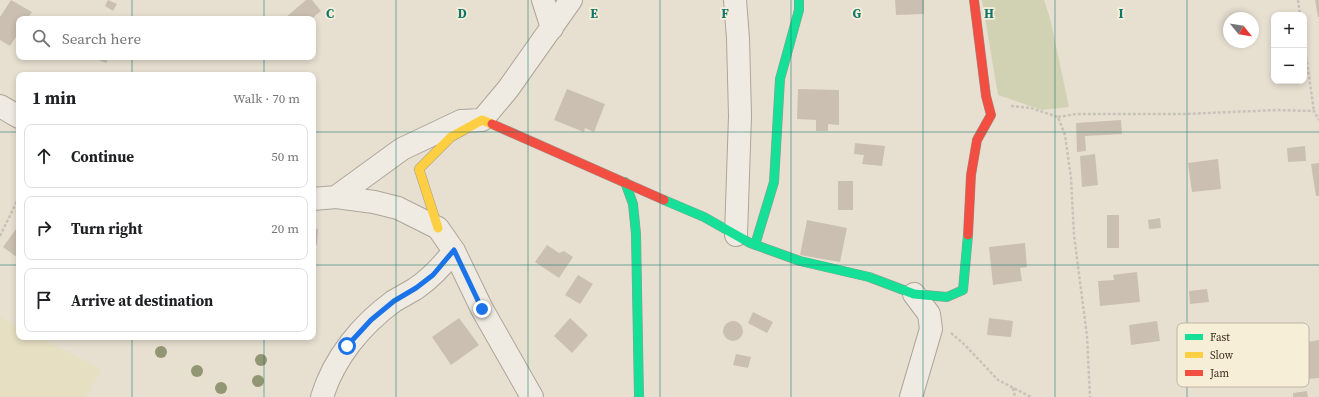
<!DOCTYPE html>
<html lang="en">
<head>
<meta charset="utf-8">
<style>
	:root { --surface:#fff; --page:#f6f6f6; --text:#202124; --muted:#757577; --line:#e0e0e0 }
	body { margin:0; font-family:"Source Serif 4",serif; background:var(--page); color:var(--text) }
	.controls { position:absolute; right:12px; top:12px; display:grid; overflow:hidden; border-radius:8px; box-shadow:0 2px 6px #0003 }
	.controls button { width:36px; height:36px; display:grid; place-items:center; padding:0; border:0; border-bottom:1px solid var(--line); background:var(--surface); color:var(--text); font:20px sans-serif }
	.compass { position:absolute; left:1223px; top:12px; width:36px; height:36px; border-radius:50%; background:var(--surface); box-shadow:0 2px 6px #0003; rotate:120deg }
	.stop { position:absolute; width:12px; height:12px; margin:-9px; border:3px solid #1a73e8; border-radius:50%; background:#fff }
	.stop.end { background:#1a73e8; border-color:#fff; box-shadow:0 1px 4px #0008 }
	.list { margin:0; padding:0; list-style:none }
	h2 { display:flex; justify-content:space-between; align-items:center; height:52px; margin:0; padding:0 16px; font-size:17px }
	h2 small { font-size:13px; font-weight:400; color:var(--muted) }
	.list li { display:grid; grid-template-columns:26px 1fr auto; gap:12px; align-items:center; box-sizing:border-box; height:64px; margin:0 8px 8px; padding:0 8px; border:1px solid var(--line); border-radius:8px }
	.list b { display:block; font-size:15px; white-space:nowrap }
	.list em { font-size:13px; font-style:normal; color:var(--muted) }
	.icon { flex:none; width:22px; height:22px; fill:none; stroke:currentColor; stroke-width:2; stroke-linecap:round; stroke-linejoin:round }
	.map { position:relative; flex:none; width:1319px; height:397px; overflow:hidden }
	.search { position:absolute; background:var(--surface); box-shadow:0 2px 6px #0003; left:16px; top:16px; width:300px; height:44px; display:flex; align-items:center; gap:10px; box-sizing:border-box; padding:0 14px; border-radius:8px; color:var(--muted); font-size:15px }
	.panel { position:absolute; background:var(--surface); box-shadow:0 2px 6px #0003; left:16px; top:72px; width:300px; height:268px; border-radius:8px }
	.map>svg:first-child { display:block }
	.farmland { fill:#e6dfc2 }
	.cemetery { fill:#d1d1b3 }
	.building { fill:#cbbfb2 }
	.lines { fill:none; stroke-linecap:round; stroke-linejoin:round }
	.street-casing { stroke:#ada599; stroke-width:24 }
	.fast-casing { stroke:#9c958a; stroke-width:10 }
	.slow-casing { stroke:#9c958a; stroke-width:10 }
	.jam-casing { stroke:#9c958a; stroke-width:10 }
	.path { stroke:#c8c2b9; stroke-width:2.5; stroke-dasharray:3 2; stroke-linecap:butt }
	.street { stroke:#efebe3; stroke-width:22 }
	.fast { stroke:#16e098; stroke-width:9 }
	.slow { stroke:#ffcf43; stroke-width:9 }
	.jam { stroke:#f24e42; stroke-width:9 }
	.tree { fill:#929673 }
	.route { stroke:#1a73e8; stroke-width:5 }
	.grid { fill:none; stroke:#0f766e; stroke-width:1; stroke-opacity:0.55 }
	.key { fill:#f7eed8; stroke:#bfb4a1; stroke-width:1 }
	.key-label { font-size:11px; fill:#3d2e20 }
	.grid-label { font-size:13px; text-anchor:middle; font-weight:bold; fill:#0f766e; stroke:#f7eed8; stroke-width:3.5; stroke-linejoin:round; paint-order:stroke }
</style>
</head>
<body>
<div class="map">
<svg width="1319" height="397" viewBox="0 0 1319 397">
	<rect width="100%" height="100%" fill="#e7e0d1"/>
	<!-- farmland -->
	<path class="farmland" d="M0,317L19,327V337H39L101,369L86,397H0Z"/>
	<!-- cemetery -->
	<path class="cemetery" d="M982,0H1044L1050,18L1069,107L1042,110L998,95Z"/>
	<!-- building -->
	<path class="building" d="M11,0L32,12L27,19H19V32L10,46L0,40V17Z
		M108,0L117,4L113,11L105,6Z
		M306,0H312L321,11L311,19H284Z
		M895,0H924V14L896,15Z
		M1315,0H1319V17H1318Z
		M91,57H109L106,63Z
		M567,89L605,104L594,132L585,128L584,132L554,120Z
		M798,89L839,90V125L828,124V131H816V120L797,119Z
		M1121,120L1122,134L1085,136L1086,151L1077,152L1076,123Z
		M855,143L885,146L882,166L862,164L864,155L854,154Z
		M1305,146L1306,161L1288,162L1287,148Z
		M1095,154L1098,185L1082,187L1080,156Z
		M1218,159L1221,189L1192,192L1188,163Z
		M1319,163V196H1316L1311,164Z
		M838,181H853V210H838Z
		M1107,215H1119V248H1107Z
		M1160,218L1161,228L1149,229L1148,220Z
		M807,220L847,228L840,262L800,255Z
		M19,225V256L18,258L3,247Z
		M313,228L318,229L317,245L313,244Z
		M1025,243L1027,267L1020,268L1022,281L993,285L989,247Z
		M547,245L559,253L564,251L573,257L559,278L535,262Z
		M1137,272L1140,302L1100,306L1098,281L1114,280L1113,275Z
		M578,275L593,284L580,304L565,295Z
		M1207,289L1209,302L1190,304L1189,291Z
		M753,312L773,322L767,333L748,323Z
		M459,318L479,345L451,365L432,337Z
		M570,318L588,335L572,353L554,336Z
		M989,318L1013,321L1011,337L987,335Z
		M723 331a10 10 0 1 1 20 0a10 10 0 1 1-20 0Z
		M1157,321L1160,341L1131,345L1129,325Z
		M1319,340V378L1300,380L1296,344Z
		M736,354L751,357L748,368L733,365Z
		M1307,391L1308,397H1293V393Z"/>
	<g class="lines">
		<defs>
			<path id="street" d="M543,0L552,28
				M735,0L738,38L740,116L736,235
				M0,106L19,117
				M336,197L402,149L461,121L482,120L508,89L571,0
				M313,199L336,197L374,202L398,208L438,228L454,251L482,309L532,397
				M322,397C334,358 361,325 394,301C401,297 408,293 415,289C430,279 443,265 454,251
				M911,397L931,329L929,314L914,294"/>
			<path id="fast" d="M625,182L633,204L636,234L639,397
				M664,200L704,217L750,243L800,261L869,277L914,294L947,297L963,290L968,235
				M755,245L774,182L780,79L799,10V0"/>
			<path id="slow" d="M438,228L419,169L451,137L482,120L492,124"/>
			<path id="jam" d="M492,124L664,200
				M968,235L971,175L977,140L991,115L986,96L974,0"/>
		</defs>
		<!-- street casing -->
		<use href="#street" class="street-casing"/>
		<!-- fast casing -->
		<use href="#fast" class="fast-casing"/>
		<!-- slow casing -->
		<use href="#slow" class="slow-casing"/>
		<!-- jam casing -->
		<use href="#jam" class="jam-casing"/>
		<!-- path -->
		<path class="path" d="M1298,0L1300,15
			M1304,42L1314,111
			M1011,106L1031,108L1058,117L1065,135L1071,178L1074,235L1087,336L1090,397
			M1058,117L1076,114H1186L1276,110L1314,111L1319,120
			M0,236L19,197
			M951,333L964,344L998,380L1031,397
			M1013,388L1015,397"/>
		<!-- street -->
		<use href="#street" class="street"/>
		<!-- fast -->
		<use href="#fast" class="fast"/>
		<!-- slow -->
		<use href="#slow" class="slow"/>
		<!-- jam -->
		<use href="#jam" class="jam"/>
	</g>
	<!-- trees -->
	<g class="tree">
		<circle cx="161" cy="352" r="6"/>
		<circle cx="261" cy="360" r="6"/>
		<circle cx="197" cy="371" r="6"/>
		<circle cx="258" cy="381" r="6"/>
		<circle cx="221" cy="388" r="6"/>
	</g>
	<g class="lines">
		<!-- route -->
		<path class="route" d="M347,346L371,320L394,301L416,288L433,275L454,250L482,309"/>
	</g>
	<!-- grid -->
	<path class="grid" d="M132,0V19M264,0V19M396,0V397M528,0V397M660,0V397M791,0V397M923,0V397M1055,0V397M1187,0V397M132,57V75M264,57V75M0,132H19M313,132H1319M0,265H19M313,265H1319M132,337V397M264,337V397"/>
	<!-- legend -->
	<rect x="1177" y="323" width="132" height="64" rx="6" class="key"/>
	<rect x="1185" y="334" width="18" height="6" fill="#16e098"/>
	<rect x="1185" y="352" width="18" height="6" fill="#ffcf43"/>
	<rect x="1185" y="370" width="18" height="6" fill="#f24e42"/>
	<g class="key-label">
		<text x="1210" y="341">Fast</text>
		<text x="1210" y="359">Slow</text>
		<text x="1210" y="377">Jam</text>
	</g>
	<g class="grid-label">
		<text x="330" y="18">C</text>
		<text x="462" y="18">D</text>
		<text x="594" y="18">E</text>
		<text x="725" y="18">F</text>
		<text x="857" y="18">G</text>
		<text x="989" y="18">H</text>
		<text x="1121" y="18">I</text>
	</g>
</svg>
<div class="controls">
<button>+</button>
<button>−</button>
</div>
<svg class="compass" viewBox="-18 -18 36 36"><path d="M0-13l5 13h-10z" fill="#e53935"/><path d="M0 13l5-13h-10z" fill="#757577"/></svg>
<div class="stop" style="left:347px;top:346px"></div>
<div class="stop end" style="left:482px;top:309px"></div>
<div class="search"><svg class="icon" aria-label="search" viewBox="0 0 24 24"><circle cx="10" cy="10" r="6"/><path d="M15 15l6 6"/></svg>Search here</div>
<section class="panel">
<h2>1 min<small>Walk · 70 m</small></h2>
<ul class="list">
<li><svg class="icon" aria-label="ahead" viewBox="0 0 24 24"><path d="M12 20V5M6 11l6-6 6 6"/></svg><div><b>Continue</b></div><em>50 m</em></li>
<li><svg class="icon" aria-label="right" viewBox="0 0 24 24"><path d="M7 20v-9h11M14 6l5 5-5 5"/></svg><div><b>Turn right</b></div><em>20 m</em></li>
<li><svg class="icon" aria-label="arrive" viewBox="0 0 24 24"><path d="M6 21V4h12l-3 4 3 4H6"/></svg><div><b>Arrive at destination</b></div></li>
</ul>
</section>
</div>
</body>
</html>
